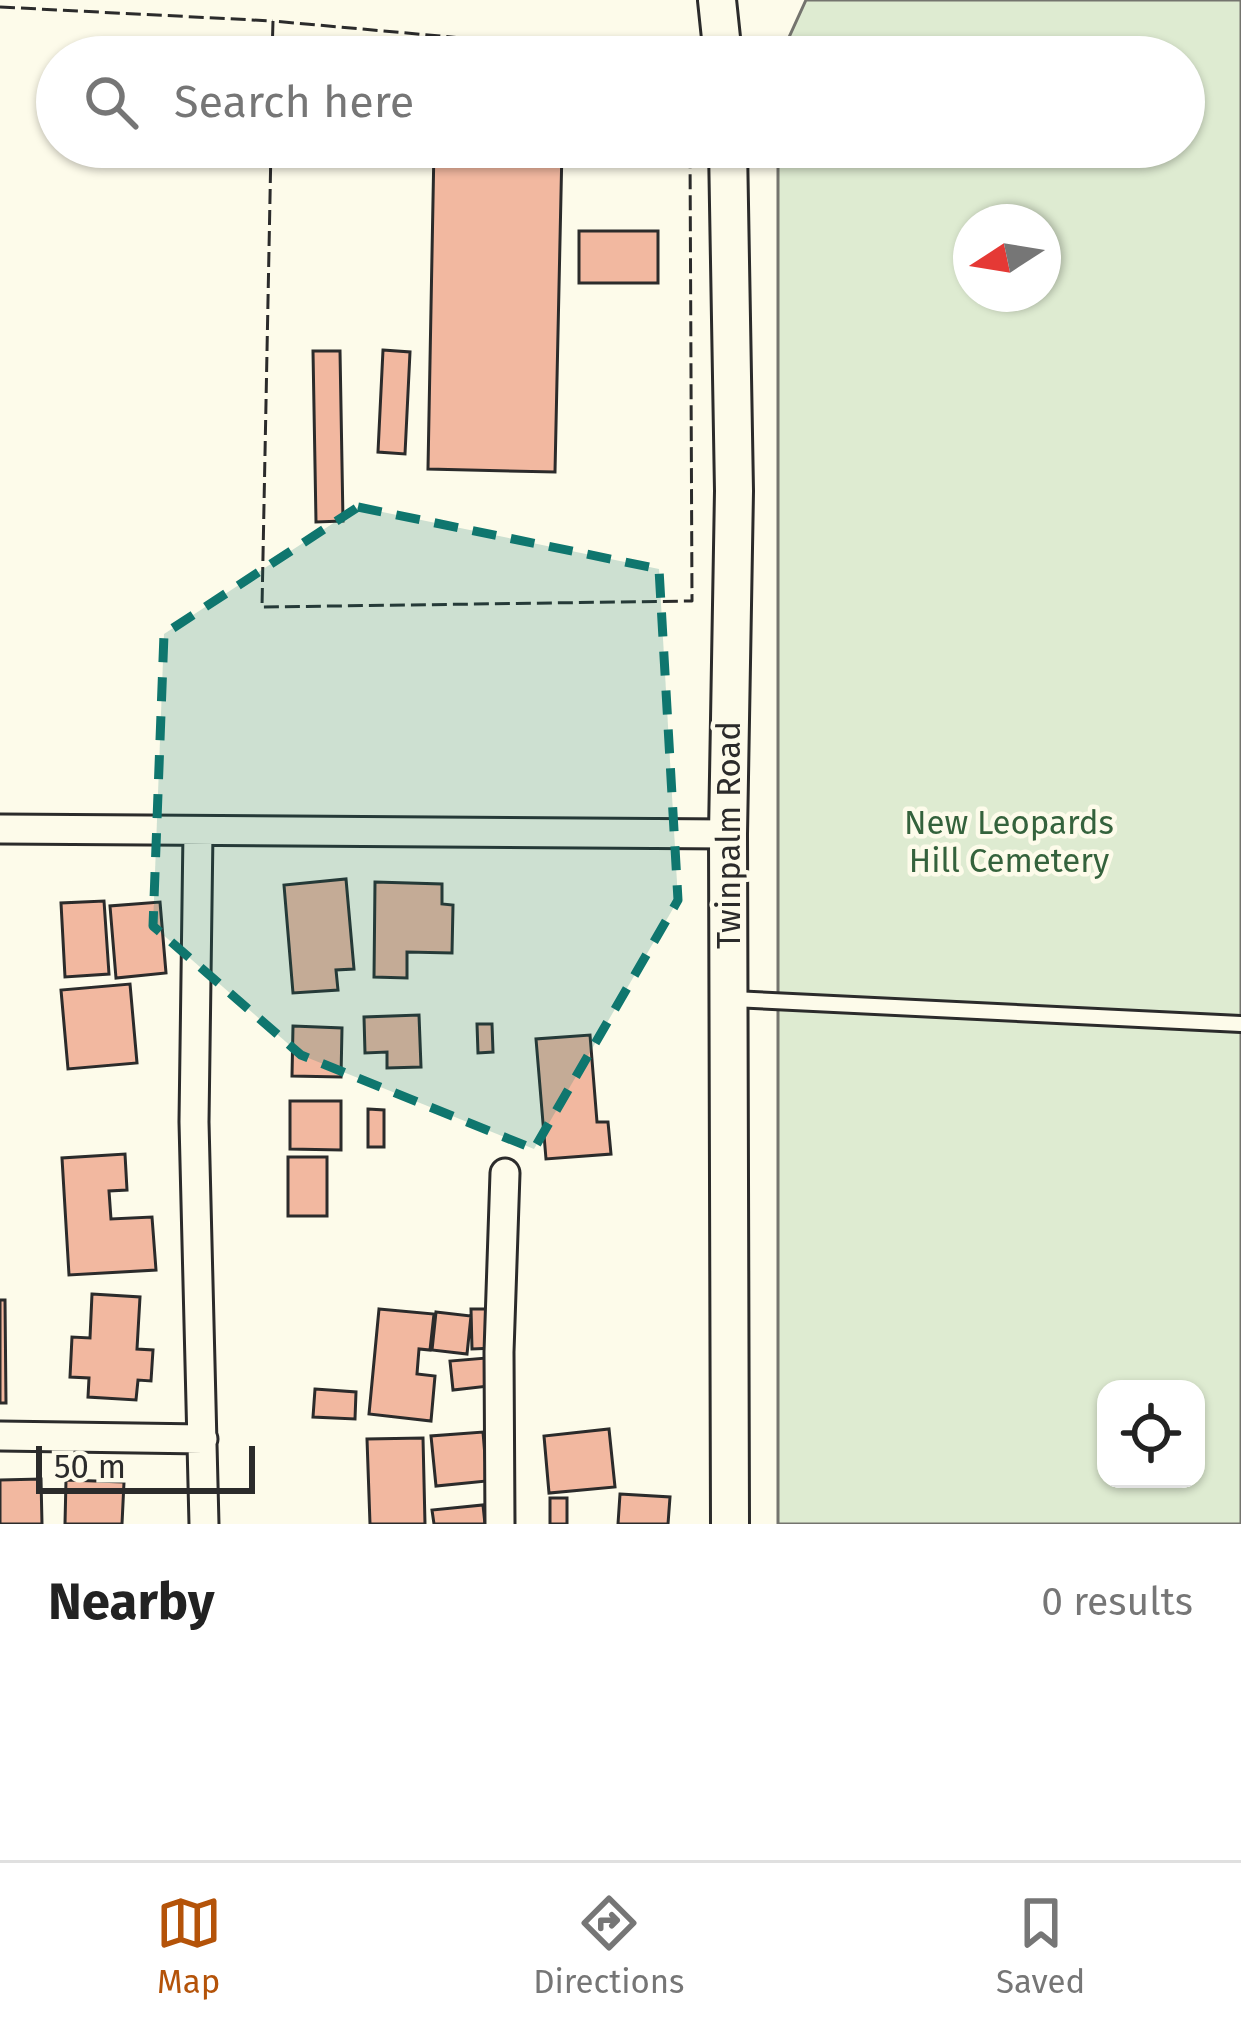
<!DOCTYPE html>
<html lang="en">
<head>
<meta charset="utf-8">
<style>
	:root { --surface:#fff; --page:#f6f6f6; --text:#222; --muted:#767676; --line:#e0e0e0; --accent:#b45309 }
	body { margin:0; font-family:"Fira Sans",sans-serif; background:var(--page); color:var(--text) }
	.controls { position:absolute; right:36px; bottom:36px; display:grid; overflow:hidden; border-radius:24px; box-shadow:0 3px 9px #0004 }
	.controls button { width:108px; height:108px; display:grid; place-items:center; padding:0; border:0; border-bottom:3px solid var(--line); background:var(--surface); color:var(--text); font:60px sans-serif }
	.compass { position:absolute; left:953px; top:204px; width:108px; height:108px; border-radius:50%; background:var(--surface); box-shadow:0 3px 9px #0004; rotate:258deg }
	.scale { position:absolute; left:36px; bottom:30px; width:219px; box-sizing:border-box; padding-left:12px; border:6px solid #2b2b2b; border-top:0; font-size:33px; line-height:42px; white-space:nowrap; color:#2b2b2b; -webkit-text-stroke:9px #fdfbea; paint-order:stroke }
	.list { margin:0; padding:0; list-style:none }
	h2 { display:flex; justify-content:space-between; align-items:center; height:156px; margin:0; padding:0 48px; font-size:51px }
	h2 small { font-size:39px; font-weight:400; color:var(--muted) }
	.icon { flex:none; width:66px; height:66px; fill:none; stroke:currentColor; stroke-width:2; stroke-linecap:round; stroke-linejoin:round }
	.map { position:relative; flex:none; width:1241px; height:1524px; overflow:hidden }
	.search { position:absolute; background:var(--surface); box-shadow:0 3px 9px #0004; left:36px; right:36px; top:36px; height:132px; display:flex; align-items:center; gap:30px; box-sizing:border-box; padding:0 42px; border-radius:66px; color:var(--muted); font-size:45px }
	.sheet { height:336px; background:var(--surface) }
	nav { display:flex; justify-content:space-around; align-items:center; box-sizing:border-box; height:168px; border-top:3px solid var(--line); background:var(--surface); font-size:33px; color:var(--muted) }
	nav a { display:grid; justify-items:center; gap:6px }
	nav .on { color:var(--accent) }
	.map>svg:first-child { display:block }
	.green { fill:#deebd1; stroke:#74746e; stroke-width:3; fill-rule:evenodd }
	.building { fill:#f2b8a0; stroke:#2b2b2b; stroke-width:3 }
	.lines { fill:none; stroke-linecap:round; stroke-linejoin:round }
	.service-casing { stroke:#2b2b2b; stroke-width:20 }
	.minor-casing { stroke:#2b2b2b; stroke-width:33 }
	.secondary-casing { stroke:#2b2b2b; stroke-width:42 }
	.service { stroke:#fdfbea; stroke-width:14 }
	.minor { stroke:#fdfbea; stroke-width:27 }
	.secondary { stroke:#fdfbea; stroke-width:36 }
	.fence { stroke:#2b2b2b; stroke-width:3; stroke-dasharray:15 6; stroke-linecap:butt }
	.marked { fill:#0f766e; fill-opacity:0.2; stroke:#0f766e; stroke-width:9; stroke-dasharray:24 15; stroke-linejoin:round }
	.labels { text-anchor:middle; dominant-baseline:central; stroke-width:9; stroke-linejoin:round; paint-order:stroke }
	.park-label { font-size:33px; fill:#34623c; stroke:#fdfbea }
	.street-label { font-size:33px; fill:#2b2b2b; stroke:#fdfbea }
</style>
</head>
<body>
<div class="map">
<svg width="1241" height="1524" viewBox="0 0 1241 1524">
	<rect width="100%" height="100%" fill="#fdfbea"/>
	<!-- green -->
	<path class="green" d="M806,0H1241V1524H778V147H1184V57H780ZM971,222H1043V294H971ZM1106,1389H1196V1479H1106Z"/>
	<!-- building -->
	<path class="building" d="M434,147L562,148L555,472L428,469Z
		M579,231H658V283H579Z
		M383,350L410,352L405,454L378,452Z
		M313,351H340L343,521L316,522Z
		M346,879L354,969L336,970L338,990L293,993L284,885Z
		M375,882L442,884V904L453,905L452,953L407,952V978L374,977Z
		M104,901L109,974L65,977L61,903Z
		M160,902L166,973L116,978L110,906Z
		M130,984L137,1063L68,1069L61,990Z
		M419,1015L421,1067L387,1068V1052L365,1053L364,1017Z
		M477,1024H492L493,1052L478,1053Z
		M293,1026L342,1028L341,1077L292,1076Z
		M590,1035L597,1122H608L611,1154L546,1159L536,1039Z
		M290,1101H341V1150L290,1149Z
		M368,1109L384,1110V1147H368Z
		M125,1154L127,1190L109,1191L111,1219L152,1217L156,1270L69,1275L62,1158Z
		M288,1157H327V1216H288Z
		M92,1294L140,1297L137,1349L153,1350L151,1381L138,1380L136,1400L88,1397L89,1378L70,1377L72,1337L90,1338Z
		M0,1300H5L6,1403H0Z
		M379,1309L434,1314L430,1350L419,1349L417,1374L435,1376L431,1421L369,1414Z
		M471,1309H494L495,1348L472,1349Z
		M436,1312L471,1316L467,1354L432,1350Z
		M486,1358L489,1386L453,1390L450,1361Z
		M315,1389L356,1392L355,1419L313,1417Z
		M609,1429L615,1487L549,1493L544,1436Z
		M483,1432L487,1481L436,1486L431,1436Z
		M423,1438L425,1524H370L367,1439Z
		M41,1479L42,1524H0V1480Z
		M66,1480L124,1482L122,1524H65Z
		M620,1494L670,1497L668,1524H618Z
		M550,1498H567V1524H550Z
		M483,1505L485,1524H434L432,1510Z"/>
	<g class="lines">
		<defs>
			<path id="service" d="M733,999L1241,1024"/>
			<path id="minor" d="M0,829L728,834
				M198,832L194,1122L204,1524
				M0,1436L203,1439
				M500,1524L499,1352L505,1173"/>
			<path id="secondary" d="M717,0L723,57
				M728,147L734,491L728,834L730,1524"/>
		</defs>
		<!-- service casing -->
		<use href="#service" class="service-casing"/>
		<!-- minor casing -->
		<use href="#minor" class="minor-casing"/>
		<!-- secondary casing -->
		<use href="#secondary" class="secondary-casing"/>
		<!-- service -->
		<use href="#service" class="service"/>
		<!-- minor -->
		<use href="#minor" class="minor"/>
		<!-- secondary -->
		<use href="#secondary" class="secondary"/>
		<!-- fence -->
		<path class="fence" d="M0,7L273,21
			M272,57L273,21L673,57
			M271,147L262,607L692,601L690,147"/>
	</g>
	<!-- marked area -->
	<path class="marked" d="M358,507L659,569L678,900L534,1149L301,1055L153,926L164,634Z"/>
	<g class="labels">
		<!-- park labels -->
		<g class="park-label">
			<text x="1009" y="823">New Leopards<tspan x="1009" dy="38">Hill Cemetery</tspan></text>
		</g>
		<!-- street labels -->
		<g class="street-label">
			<text transform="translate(729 835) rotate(-90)">Twinpalm Road</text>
		</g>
	</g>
</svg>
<div class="controls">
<button><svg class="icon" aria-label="locate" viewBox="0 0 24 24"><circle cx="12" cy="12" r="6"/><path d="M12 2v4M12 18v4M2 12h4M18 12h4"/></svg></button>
</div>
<svg class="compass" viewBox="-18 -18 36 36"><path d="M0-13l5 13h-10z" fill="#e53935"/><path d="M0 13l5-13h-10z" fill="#767676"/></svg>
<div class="scale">50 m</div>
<div class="search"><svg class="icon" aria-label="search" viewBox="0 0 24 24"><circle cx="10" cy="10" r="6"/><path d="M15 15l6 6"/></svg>Search here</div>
</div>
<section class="sheet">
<h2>Nearby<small>0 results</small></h2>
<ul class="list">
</ul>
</section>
<nav>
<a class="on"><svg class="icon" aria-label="map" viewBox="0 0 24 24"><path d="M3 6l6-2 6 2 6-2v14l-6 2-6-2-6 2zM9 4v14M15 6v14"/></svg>Map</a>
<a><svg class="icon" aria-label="directions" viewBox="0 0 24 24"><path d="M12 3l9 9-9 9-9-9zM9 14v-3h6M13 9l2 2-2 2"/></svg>Directions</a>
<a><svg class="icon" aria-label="saved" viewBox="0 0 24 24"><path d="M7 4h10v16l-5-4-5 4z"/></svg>Saved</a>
</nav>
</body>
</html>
